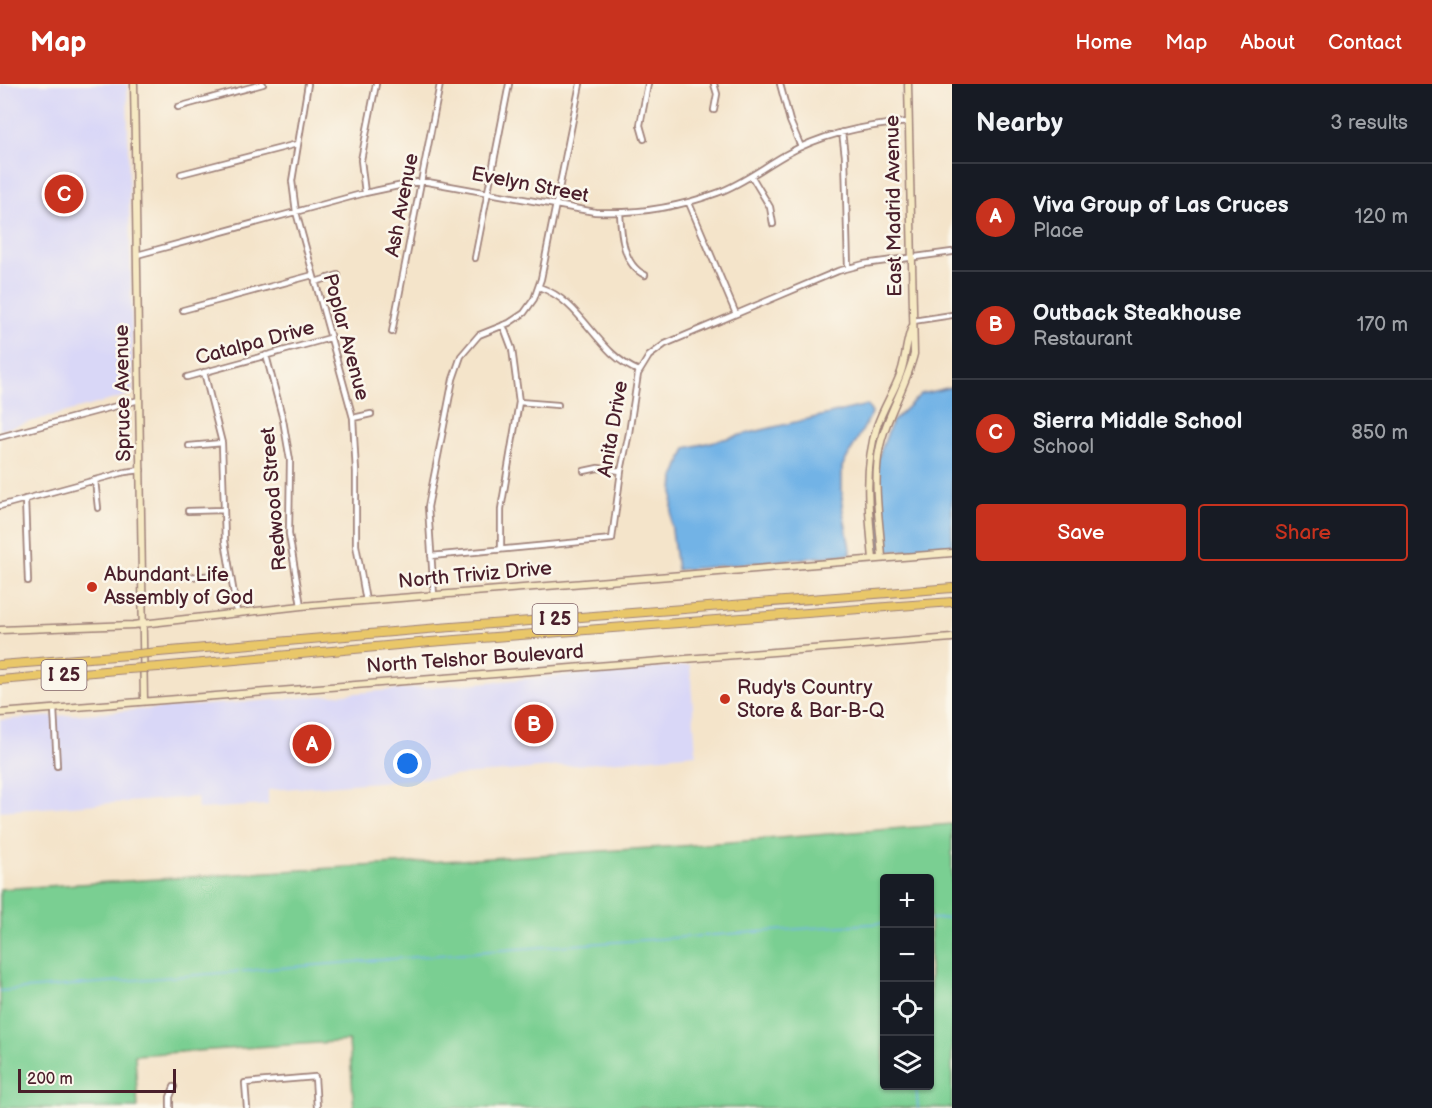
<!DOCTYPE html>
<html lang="en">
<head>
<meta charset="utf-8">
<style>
	:root { --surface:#171b24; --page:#20242c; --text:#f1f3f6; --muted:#9ea1a6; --line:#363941; --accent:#c8321e }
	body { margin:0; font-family:"Balsamiq Sans",sans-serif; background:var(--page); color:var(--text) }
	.controls { position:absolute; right:18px; bottom:18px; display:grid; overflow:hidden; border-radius:6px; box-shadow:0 2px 4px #0004 }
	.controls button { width:54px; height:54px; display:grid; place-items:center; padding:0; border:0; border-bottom:2px solid var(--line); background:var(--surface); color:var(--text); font:30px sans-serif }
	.scale { position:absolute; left:18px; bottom:15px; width:158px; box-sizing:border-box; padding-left:6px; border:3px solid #4a1f2b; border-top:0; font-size:16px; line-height:21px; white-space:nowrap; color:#4a1f2b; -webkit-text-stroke:4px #fbf7ec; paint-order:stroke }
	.you { position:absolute; left:408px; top:680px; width:21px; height:21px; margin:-15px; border:4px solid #fff; border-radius:50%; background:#1a73e8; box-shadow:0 0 0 9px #1a73e833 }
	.badge { display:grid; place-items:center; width:39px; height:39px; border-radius:50%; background:var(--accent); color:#fff; font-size:20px; font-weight:700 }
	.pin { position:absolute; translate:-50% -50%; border:3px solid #fff; box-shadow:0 2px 6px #0006 }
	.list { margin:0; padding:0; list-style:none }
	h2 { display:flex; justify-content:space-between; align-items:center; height:78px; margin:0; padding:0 24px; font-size:26px }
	h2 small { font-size:20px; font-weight:400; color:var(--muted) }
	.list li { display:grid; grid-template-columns:39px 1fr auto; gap:18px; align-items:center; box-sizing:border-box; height:108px; padding:0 24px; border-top:2px solid var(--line) }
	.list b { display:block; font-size:22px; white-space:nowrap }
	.list p { margin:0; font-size:20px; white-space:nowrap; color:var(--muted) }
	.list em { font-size:20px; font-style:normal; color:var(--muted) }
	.actions { display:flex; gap:12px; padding:18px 24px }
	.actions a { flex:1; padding:14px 0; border:2px solid var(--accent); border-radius:6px; text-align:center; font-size:21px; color:var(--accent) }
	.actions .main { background:var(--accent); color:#fff }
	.icon { flex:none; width:33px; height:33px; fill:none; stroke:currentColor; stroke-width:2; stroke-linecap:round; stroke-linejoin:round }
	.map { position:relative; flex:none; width:952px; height:1024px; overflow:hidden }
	header { display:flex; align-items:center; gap:36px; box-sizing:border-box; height:84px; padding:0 30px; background:var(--accent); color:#fff }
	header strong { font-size:28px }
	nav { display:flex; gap:33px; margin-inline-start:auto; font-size:21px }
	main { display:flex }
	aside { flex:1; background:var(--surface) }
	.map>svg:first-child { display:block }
	.built { fill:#d9d7f7 }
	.green { fill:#7acf92; stroke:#62775e; stroke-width:1.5; fill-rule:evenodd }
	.water { fill:#72b3e6; stroke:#5e6988; stroke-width:1.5 }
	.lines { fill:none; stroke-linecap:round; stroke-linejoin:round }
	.stream { stroke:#72b3e6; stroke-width:1.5 }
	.street-casing { stroke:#9f827a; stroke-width:8 }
	.secondary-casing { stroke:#9f827a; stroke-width:9 }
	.highway-casing { stroke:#9f827a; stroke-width:10 }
	.street { stroke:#fff; stroke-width:4.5 }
	.secondary { stroke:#f6e9c3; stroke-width:6 }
	.highway { stroke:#e9c769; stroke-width:8 }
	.highway-bridge-casing { stroke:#9f827a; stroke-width:10; stroke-linecap:butt }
	.highway-bridge { stroke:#e9c769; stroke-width:8 }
	.poi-dot { fill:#c8321e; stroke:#fbf7ec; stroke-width:2 }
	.labels { text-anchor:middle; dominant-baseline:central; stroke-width:5; stroke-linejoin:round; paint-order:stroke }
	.shield { fill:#fbf7ec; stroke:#7f6065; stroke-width:1.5 }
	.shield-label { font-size:18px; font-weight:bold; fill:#4a1f2b }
	.street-label { font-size:20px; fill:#4a1f2b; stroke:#fbf7ec }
	.poi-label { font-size:20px; fill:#4a1f2b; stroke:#fbf7ec; text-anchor:start }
</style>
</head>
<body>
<header>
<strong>Map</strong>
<nav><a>Home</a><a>Map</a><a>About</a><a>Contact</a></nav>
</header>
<main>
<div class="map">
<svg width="952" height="1024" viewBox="0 0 952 1024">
	<rect width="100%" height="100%" fill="#fbf7ec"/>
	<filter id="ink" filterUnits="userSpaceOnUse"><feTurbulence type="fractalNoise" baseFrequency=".0167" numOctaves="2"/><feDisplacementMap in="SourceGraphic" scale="12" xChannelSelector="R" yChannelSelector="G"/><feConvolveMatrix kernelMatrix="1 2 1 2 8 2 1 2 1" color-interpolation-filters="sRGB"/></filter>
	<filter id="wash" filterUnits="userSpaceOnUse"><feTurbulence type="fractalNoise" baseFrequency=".008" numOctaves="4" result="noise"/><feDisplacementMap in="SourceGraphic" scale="24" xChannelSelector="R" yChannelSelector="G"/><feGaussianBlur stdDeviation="1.35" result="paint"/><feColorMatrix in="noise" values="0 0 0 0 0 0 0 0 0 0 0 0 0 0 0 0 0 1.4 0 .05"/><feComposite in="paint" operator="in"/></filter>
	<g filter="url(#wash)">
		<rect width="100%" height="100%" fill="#f4e4ca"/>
		<!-- built -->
		<path class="built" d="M0,0H127L133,310L0,346Z
			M690,581L696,670L406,696L268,706V721L198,725L197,713L0,727V636L261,617Z"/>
		<!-- green -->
		<path class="green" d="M952,740V1024H354L349,957L135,971L138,1024H0V805L681,762ZM884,794H930V1002H884Z"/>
		<!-- water -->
		<path class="water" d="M952,303V463L876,469L874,427L876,379L892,338L921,310Z
			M867,321L872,329L842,383V422L851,470L677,486L671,438L674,394L686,364Z"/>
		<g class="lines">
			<!-- stream -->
			<path class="stream" d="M930,835L952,834
				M0,907L489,867L884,839
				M916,1002L918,1024"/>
		</g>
	</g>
	<g filter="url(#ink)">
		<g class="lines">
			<defs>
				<path id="street" d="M308,0L292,97L296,128L353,334L356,388V461L366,517
					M714,0L717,10L714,26
					M780,0L790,37L801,63
					M178,23L263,0
					M842,48L845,72L848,184
					M644,55L640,41L648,0
					M181,90L297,60
					M752,93L770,123L773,140
					M365,109L361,76L376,0
					M689,119L736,230
					M620,129C621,150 623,181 645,191
					M137,171L365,109L422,97L595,128C636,130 679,123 717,109C742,100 762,84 785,71C823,49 866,41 909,38
					M475,174L509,0
					M315,198L338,191
					M539,203C584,218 595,269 639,287
					M183,226L313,191
					M913,237L952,231
					M392,248L440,0
					M266,271L283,336L290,376L289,450L301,522
					M204,288L222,359L225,457L237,528
					M187,293L330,254
					M519,318L558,321
					M353,334L371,330
					M0,353L139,316
					M189,362L222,359
					M584,387L598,384L621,387
					M95,396L98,424
					M25,415L28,497
					M0,422L125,388L141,386
					M188,427L224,426
					M501,464V425L519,318L512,265L503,241
					M431,472L612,455L621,387L629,349L638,290L649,272L665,260L838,187L864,180L952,168
					M189,493L230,490
					M434,512L428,423L453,295L461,272L479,251L509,239L524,229L534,215L541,195L580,0
					M54,625L57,682
					M170,1024V1013L174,1003
					M247,1024L245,999L315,993L317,1024"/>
				<path id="secondary" d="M134,0L144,617
					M882,474C880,438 872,398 880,362C887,330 906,303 914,270L908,0
					M873,475C869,432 863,384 877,342C883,324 895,306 901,288C906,273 906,257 912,243
					M0,546L133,541L301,522L952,469
					M0,629L952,554"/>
				<path id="highway" d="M159,568L439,544L952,504
					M0,581L128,571
					M159,583L430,558L952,518
					M0,596L128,585"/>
			</defs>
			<!-- street casing -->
			<use href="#street" class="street-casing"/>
			<!-- secondary casing -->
			<use href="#secondary" class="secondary-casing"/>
			<!-- highway casing -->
			<use href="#highway" class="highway-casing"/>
			<!-- street -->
			<use href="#street" class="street"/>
			<!-- secondary -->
			<use href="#secondary" class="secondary"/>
			<!-- highway -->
			<use href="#highway" class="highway"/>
			<defs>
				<path id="highway-bridge" d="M128,571L159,568
					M128,585L159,583"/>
			</defs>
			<!-- highway-bridge casing -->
			<use href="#highway-bridge" class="highway-bridge-casing"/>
			<!-- highway-bridge -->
			<use href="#highway-bridge" class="highway-bridge"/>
		</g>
	</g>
	<!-- markers -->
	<g class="poi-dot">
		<circle cx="92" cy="503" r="6"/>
		<circle cx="725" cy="615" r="6"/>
	</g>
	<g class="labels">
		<!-- shield labels -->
		<g class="shield">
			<rect x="532.5" y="520" width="45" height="30" rx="4.5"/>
			<rect x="41.5" y="576" width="45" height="30" rx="4.5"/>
		</g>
		<g class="shield-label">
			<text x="555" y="535">I 25</text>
			<text x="64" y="591">I 25</text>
		</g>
		<!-- street labels -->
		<g class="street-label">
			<text transform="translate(530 101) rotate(11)">Evelyn Street</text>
			<text transform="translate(402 121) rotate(-79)">Ash Avenue</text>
			<text transform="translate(894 122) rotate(-91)">East Madrid Avenue</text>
			<text transform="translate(346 253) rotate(75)">Poplar Avenue</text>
			<text transform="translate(255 259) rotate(-15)">Catalpa Drive</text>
			<text transform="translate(123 309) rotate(-91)">Spruce Avenue</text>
			<text transform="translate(613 345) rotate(-80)">Anita Drive</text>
			<text transform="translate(274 415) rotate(-95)">Redwood Street</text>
			<text transform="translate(475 491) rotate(-5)">North Triviz Drive</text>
			<text transform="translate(475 575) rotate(-4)">North Telshor Boulevard</text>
		</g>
		<!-- poi labels -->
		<g class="poi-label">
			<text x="104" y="491">Abundant Life<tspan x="104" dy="23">Assembly of God</tspan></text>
			<text x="737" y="604">Rudy's Country<tspan x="737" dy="23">Store &amp; Bar-B-Q</tspan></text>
		</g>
	</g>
</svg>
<div class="controls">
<button>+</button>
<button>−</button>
<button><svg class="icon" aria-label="locate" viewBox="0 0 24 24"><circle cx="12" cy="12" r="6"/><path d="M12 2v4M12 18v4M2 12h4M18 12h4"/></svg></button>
<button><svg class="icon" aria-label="layers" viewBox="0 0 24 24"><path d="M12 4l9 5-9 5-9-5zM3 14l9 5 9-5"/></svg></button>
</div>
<div class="scale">200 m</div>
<div class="you"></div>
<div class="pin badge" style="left:312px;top:660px">A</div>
<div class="pin badge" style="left:534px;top:640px">B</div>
<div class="pin badge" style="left:64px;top:110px">C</div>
</div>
<aside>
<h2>Nearby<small>3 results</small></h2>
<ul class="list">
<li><span class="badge">A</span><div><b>Viva Group of Las Cruces</b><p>Place</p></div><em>120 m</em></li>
<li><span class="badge">B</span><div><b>Outback Steakhouse</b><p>Restaurant</p></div><em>170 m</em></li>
<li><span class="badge">C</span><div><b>Sierra Middle School</b><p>School</p></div><em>850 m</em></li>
</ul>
<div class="actions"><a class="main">Save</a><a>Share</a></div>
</aside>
</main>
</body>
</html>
